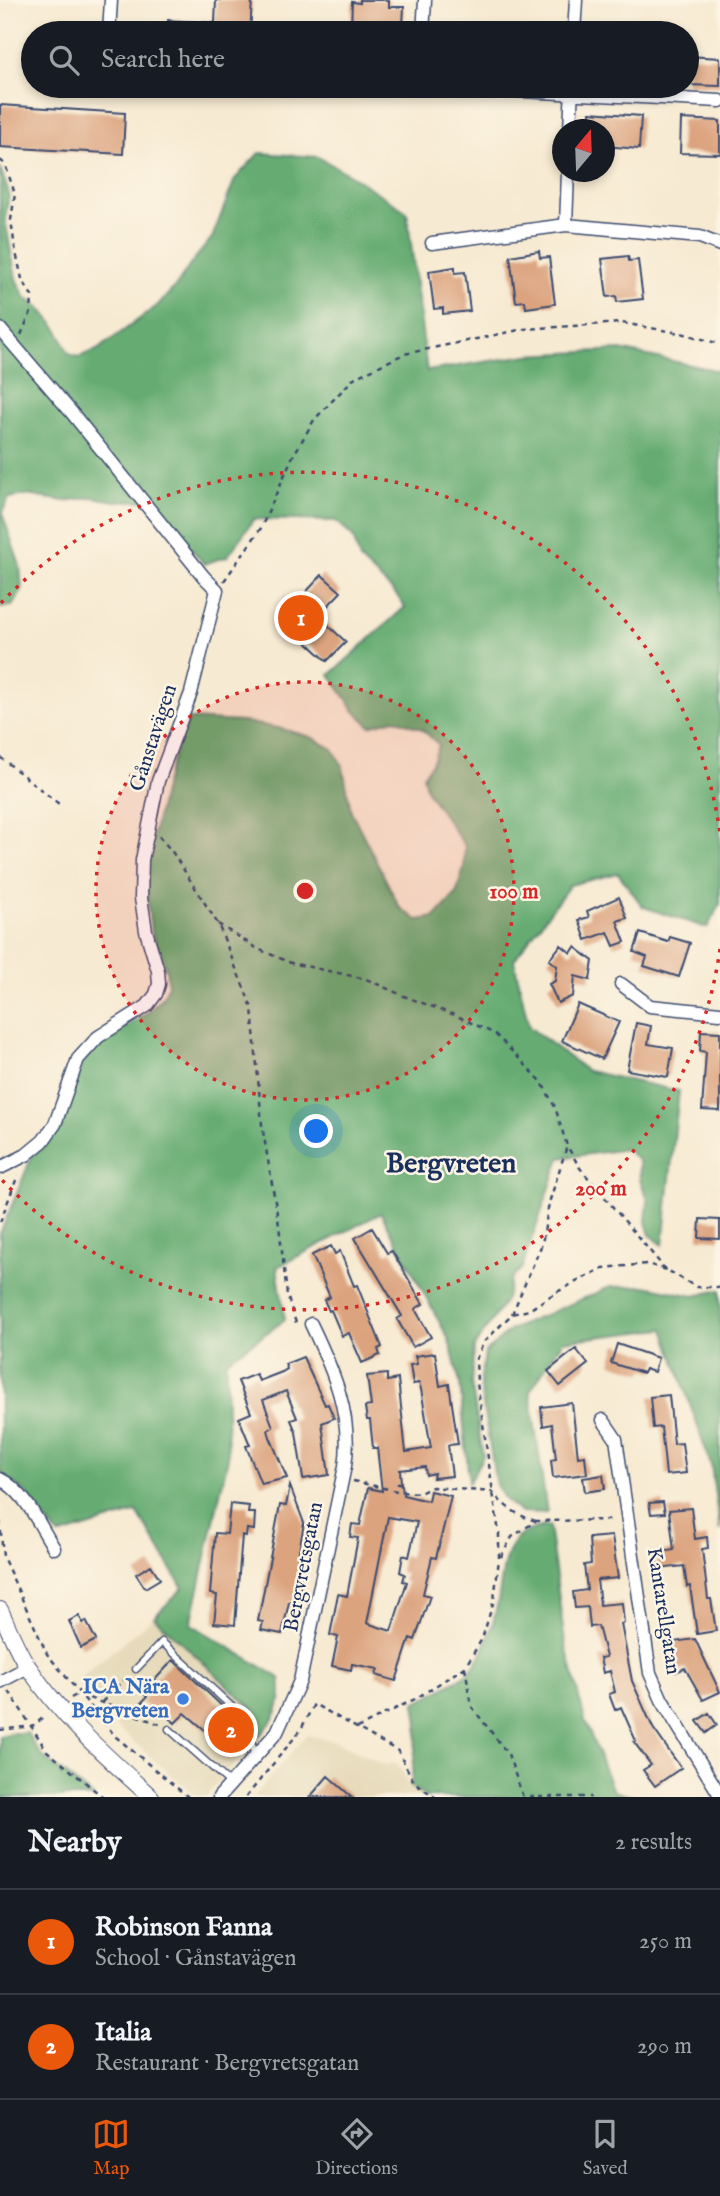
<!DOCTYPE html>
<html lang="en">
<head>
<meta charset="utf-8">
<style>
	:root { --surface:#171b24; --page:#20242c; --text:#f1f3f6; --muted:#9ea1a6; --line:#363941; --accent:#ea580c }
	body { margin:0; font-family:"IM FELL English",serif; background:var(--page); color:var(--text) }
	.compass { position:absolute; left:552px; top:119px; width:63px; height:63px; border-radius:50%; background:var(--surface); box-shadow:0 4px 10px #0003; rotate:19deg }
	.you { position:absolute; left:317px; top:1132px; width:24px; height:24px; margin:-18px; border:5px solid #fff; border-radius:50%; background:#1a73e8; box-shadow:0 0 0 10px #1a73e833 }
	.badge { display:grid; place-items:center; width:46px; height:46px; border-radius:50%; background:var(--accent); color:#fff; font-size:23px; font-weight:700 }
	.pin { position:absolute; translate:-50% -50%; border:4px solid #fff; box-shadow:0 2px 7px #0006 }
	.list { margin:0; padding:0; list-style:none }
	h2 { display:flex; justify-content:space-between; align-items:center; height:91px; margin:0; padding:0 28px; font-size:30px }
	h2 small { font-size:23px; font-weight:400; color:var(--muted) }
	.list li { display:grid; grid-template-columns:46px 1fr auto; gap:21px; align-items:center; box-sizing:border-box; height:105px; padding:0 28px; border-top:2px solid var(--line) }
	.list b { display:block; font-size:26px; white-space:nowrap }
	.list p { margin:0; font-size:23px; white-space:nowrap; color:var(--muted) }
	.list em { font-size:23px; font-style:normal; color:var(--muted) }
	.icon { flex:none; width:38px; height:38px; fill:none; stroke:currentColor; stroke-width:2; stroke-linecap:round; stroke-linejoin:round }
	.map { position:relative; flex:none; width:720px; height:1797px; overflow:hidden }
	.search { position:absolute; background:var(--surface); box-shadow:0 4px 10px #0003; left:21px; right:21px; top:21px; height:77px; display:flex; align-items:center; gap:18px; box-sizing:border-box; padding:0 24px; border-radius:38px; color:var(--muted); font-size:26px }
	.sheet { height:301px; background:var(--surface) }
	nav { display:flex; justify-content:space-around; align-items:center; box-sizing:border-box; height:98px; border-top:2px solid var(--line); background:var(--surface); font-size:19px; color:var(--muted) }
	nav a { display:grid; justify-items:center; gap:4px }
	nav .on { color:var(--accent) }
	.map>svg:first-child { display:block }
	.built { fill:#e6daba }
	.forest { fill:#66ac72; stroke:#406e68; stroke-width:2 }
	.building { fill:#dba37e; fill-rule:evenodd }
	.lines { fill:none; stroke-linecap:round; stroke-linejoin:round }
	.service-casing { stroke:#3c4b6f; stroke-width:9 }
	.minor-casing { stroke:#3c4b6f; stroke-width:15 }
	.tertiary-casing { stroke:#3c4b6f; stroke-width:18 }
	.path { stroke:#3c4b6f; stroke-width:2.5; stroke-dasharray:5 5; stroke-linecap:butt }
	.service { stroke:#fff; stroke-width:6 }
	.minor { stroke:#fff; stroke-width:12 }
	.tertiary { stroke:#fff; stroke-width:16 }
	.ring { fill:none; stroke:#d62828; stroke-width:3.5; stroke-dasharray:3.5 7 }
	.shop-dot { fill:#3f7fe0; stroke:#fcf5e5; stroke-width:2.5 }
	.labels { text-anchor:middle; dominant-baseline:central; stroke-width:5; stroke-linejoin:round; paint-order:stroke }
	.street-label { font-size:21px; fill:#1b2f5e; stroke:#fcf5e5 }
	.shop-label { font-size:21px; font-weight:bold; fill:#366cbe; stroke:#fcf5e5; text-anchor:end }
	.district-label { font-size:28px; font-weight:bold; fill:#1b2f5e; stroke:#fcf5e5 }
	.centre { fill:#d62828; stroke:#fcf5e5; stroke-width:3.5 }
	.ring-label { font-size:21px; text-anchor:middle; font-weight:bold; fill:#d62828; stroke:#fcf5e5; stroke-width:5; stroke-linejoin:round; paint-order:stroke }
</style>
</head>
<body>
<div class="map">
<svg width="720" height="1797" viewBox="0 0 720 1797">
	<rect width="100%" height="100%" fill="#fcf5e5"/>
	<filter id="ink" filterUnits="userSpaceOnUse"><feTurbulence type="fractalNoise" baseFrequency=".0143" numOctaves="2"/><feDisplacementMap in="SourceGraphic" scale="14" xChannelSelector="R" yChannelSelector="G"/><feConvolveMatrix kernelMatrix="1 2 1 2 8 2 1 2 1" color-interpolation-filters="sRGB"/></filter>
	<filter id="wash" filterUnits="userSpaceOnUse"><feTurbulence type="fractalNoise" baseFrequency=".00686" numOctaves="4" result="noise"/><feDisplacementMap in="SourceGraphic" scale="28" xChannelSelector="R" yChannelSelector="G"/><feGaussianBlur stdDeviation="1.57" result="paint"/><feColorMatrix in="noise" values="0 0 0 0 0 0 0 0 0 0 0 0 0 0 0 0 0 1.4 0 .05"/><feComposite in="paint" operator="in"/></filter>
	<g filter="url(#wash)">
		<rect width="100%" height="100%" fill="#f7ead2"/>
		<!-- built -->
		<path class="built" d="M154,1617L253,1709L257,1720L258,1737L206,1796L200,1797L192,1793L119,1729L79,1679Z
			M307,1735L335,1741L384,1765L397,1763L411,1787L426,1797H253Z"/>
		<!-- forest -->
		<path class="forest" d="M259,153L318,157L352,176L407,212L427,371L528,355L620,350L720,371V904L707,928L643,907L618,873L570,885L514,960L529,1027L587,1071L679,1091L663,1245L650,1235L646,1222L648,1200L640,1180L639,1161L626,1149L560,1158L522,1268L511,1279L506,1299L474,1347L471,1382L483,1456L469,1482L460,1383L449,1340L381,1213L277,1267L285,1320L226,1361L228,1458L191,1624L280,1678C284,1703 276,1720 258,1737L257,1720L253,1709L154,1617L183,1588L137,1512L58,1536L27,1495L0,1471V1234L32,1156L61,1128L83,1062L101,1043L147,1013L162,998L168,986L166,968L151,931L147,899V861L165,783L180,737L189,719L243,722L279,728L311,737L333,749L343,767L351,811L400,908L418,920L435,917L456,894L464,867L465,846L427,791L423,776L432,763L439,745L422,729L395,719L370,726L354,710L330,675L405,607L396,594L360,560L353,537L336,521L254,519L228,556L204,564L153,501H116L91,497L64,501L26,495L9,498L2,513L20,566L22,591L12,606L0,607V167L9,194L5,219L16,279L25,297L39,307L57,328L69,354L78,357L97,350L119,334L157,306L176,286L192,262L212,238L235,179Z
			M645,1286L694,1296L720,1290V1531L711,1465L664,1329L563,1341L530,1391L547,1513L521,1512L506,1501L496,1485L480,1384L485,1353L510,1330L610,1287Z
			M549,1526L565,1643L585,1720L613,1791L634,1797H426L411,1787L418,1723L415,1703C429,1695 461,1680 471,1670C485,1655 494,1621 498,1601C505,1564 502,1530 549,1526Z
			M12,1733H27L41,1755L93,1797H0V1736Z"/>
		<g id="blocks">
			<!-- building -->
			<path class="building" d="M216,0H252L250,33H168V20L215,23Z
				M360,0H389V7H404L403,26L366,24V28L351,27L352,2L360,3Z
				M687,56L720,58V86L687,85Z
				M0,105L125,113L123,154L0,147Z
				M590,112L641,116L639,149L605,146V130H589Z
				M681,119L720,121V154L680,153Z
				M539,251L540,258L549,257L555,304L526,308L525,301L516,302L510,256Z
				M628,256L629,261L638,260L643,299L617,302L616,296L607,297L602,259Z
				M455,267V273L465,272L470,311L443,314V308L434,309L429,271Z
				M322,575L341,592L318,616L346,642L327,661L281,619Z
				M619,897L627,918L617,921L625,942L614,946L608,932L586,940L579,920L589,917L587,911Z
				M640,933L668,942L670,937L690,943L679,977L644,966L647,957L634,952Z
				M561,945L571,953L575,947L593,961L590,980L575,976L573,996L558,1003L549,984L555,981L557,966L549,960Z
				M578,1004L619,1022L602,1059L562,1041Z
				M636,1023L651,1026L648,1044L673,1048L668,1077L627,1070Z
				M701,1031L720,1032V1111L702,1110L706,1052L700,1051Z
				M700,1219L720,1220V1239L699,1238Z
				M372,1228L387,1253L392,1251L423,1304L415,1309L431,1337L413,1347L397,1319L402,1316L355,1238Z
				M331,1246L335,1254L340,1251L354,1286L357,1285L382,1347L378,1349L380,1355L362,1363L349,1333L342,1336L331,1310L329,1311L324,1300L330,1297L312,1255Z
				M617,1344L658,1358L654,1372L645,1369L643,1373L611,1363Z
				M576,1349L588,1364L560,1386L548,1371Z
				M435,1353L440,1386L449,1384L458,1444L448,1445L452,1476L433,1478L434,1473L426,1475L425,1467L400,1470L401,1483L397,1484L402,1485L403,1495L428,1501L430,1491L451,1496L436,1558L432,1557L423,1594L430,1596L415,1640L410,1638L396,1681L376,1675L378,1669L352,1664L351,1670L332,1666L338,1637L330,1635L338,1594L347,1596L358,1538L350,1537L352,1524L360,1525L368,1488L382,1491L377,1448H373L370,1420H367L365,1407L371,1406L367,1376L387,1374V1381L398,1379L406,1452L431,1448L421,1389L419,1383L413,1384L410,1365L417,1364L415,1356ZM388,1517L417,1522L409,1557L403,1555L400,1572L405,1574L403,1581L407,1582L391,1631L367,1623Z
				M303,1357L325,1405L328,1404L334,1418L322,1423L329,1475L303,1479L296,1432L291,1420L297,1418L286,1391L263,1400L273,1427L268,1430L270,1437L287,1478L261,1484L246,1446L250,1445L239,1418L251,1413L238,1381L256,1374L259,1381L282,1372L287,1369L285,1364Z
				M669,1395L674,1444L682,1443L686,1473L666,1475L661,1427L653,1428L650,1397Z
				M572,1403L578,1457L585,1456L587,1474L553,1478L551,1460L556,1459L552,1424L543,1426L541,1407Z
				M603,1475L605,1489L585,1492L583,1478Z
				M290,1486L304,1523L297,1562L305,1563L297,1603L289,1602L282,1634L261,1630L263,1622L258,1621L280,1505L286,1506Z
				M663,1502L665,1513L651,1514L649,1503Z
				M230,1504L249,1506L248,1513H255L254,1530L247,1529L246,1536L242,1535L235,1625L214,1623L217,1595L210,1594L215,1533L227,1534Z
				M691,1508L695,1539L707,1537L708,1548L702,1549L708,1599H711L716,1631L697,1634L690,1586L687,1587L684,1566L658,1569L656,1553L674,1550L669,1510Z
				M612,1536L618,1578L597,1580L600,1605L622,1603L624,1623L621,1624L632,1681L653,1728L681,1768L655,1786L643,1770L651,1765L634,1742L636,1741L621,1707L615,1710L609,1694L615,1692L610,1671L603,1673L600,1658L606,1657L598,1626L590,1627L588,1607L575,1608L573,1592L587,1590L584,1565L591,1564L589,1538Z
				M151,1565L160,1579L145,1588L136,1574Z
				M79,1616L83,1623L86,1621L96,1640L81,1648L69,1621Z
				M695,1639L720,1692L703,1700L685,1668L676,1672L672,1663L676,1661L673,1642Z
				M173,1660L241,1724L243,1728L238,1733L246,1740V1753L231,1740L225,1747L185,1713L175,1723L161,1710L157,1715L142,1702L147,1697L143,1693Z
				M709,1713L717,1725L706,1733L697,1721Z
				M328,1776L352,1797H310Z"/>
		</g>
	</g>
	<g filter="url(#ink)">
		<use href="#blocks" fill-opacity="0" stroke="#3c4b6f" stroke-width="2"/>
		<g class="lines">
			<defs>
				<path id="service" d="M136,1669L162,1642L246,1720L250,1731L254,1756
					M169,1729L231,1784"/>
				<path id="minor" d="M109,33L111,0
					M423,33L425,0
					M574,33L576,0
					M418,86L720,101
					M570,130L572,86
					M566,225L568,172
					M432,243L566,225L700,237L720,245
					M0,329L72,413L204,577L217,590L191,693L158,781L142,860L141,898L146,931L158,971L159,984L156,994L147,1006L98,1037L78,1059L55,1124L43,1141L26,1155L0,1168
					M621,984L650,1006L720,1013
					M603,1420L616,1439L650,1673L662,1700L720,1795
					M0,1479C26,1492 39,1525 54,1548
					M0,1682L28,1667
					M219,1797L277,1732L300,1681L345,1466C353,1415 333,1370 311,1324"/>
				<path id="tertiary" d="M0,1610C9,1629 17,1651 29,1668C62,1718 107,1757 151,1797"/>
			</defs>
			<!-- service casing -->
			<use href="#service" class="service-casing"/>
			<!-- minor casing -->
			<use href="#minor" class="minor-casing"/>
			<!-- tertiary casing -->
			<use href="#tertiary" class="tertiary-casing"/>
			<!-- path -->
			<path class="path" d="M0,160L5,164L15,194L11,220L15,248L22,279L32,296L31,312L21,335
				M224,581L261,528L292,458L314,420L354,378L404,354L524,329L622,323L685,334L720,344
				M0,757L59,804
				M159,836L173,853L218,924L252,1008L262,1125L279,1225L287,1295L297,1326
				M218,924L258,949L291,963L366,979L404,996L457,1016L495,1034L541,1081L555,1107L567,1146L580,1168L666,1270
				M0,1222L18,1175
				M512,1314L542,1244L549,1203L567,1146
				M353,1481L401,1492L420,1493L432,1487L492,1492C505,1507 516,1515 536,1521
				M0,1521L3,1557L47,1654L116,1737L188,1797
				M501,1557L512,1537L536,1521L614,1520
				M465,1667L472,1707L508,1754L523,1797
				M9,1691L47,1751L103,1797
				M71,1698L78,1694L162,1725
				M102,1702L129,1675
				M357,1728L415,1699L465,1667L482,1639L494,1600L499,1559V1533L477,1383L476,1359L484,1342L512,1314L529,1310L555,1293L603,1268L647,1264L667,1270L696,1287H720
				M0,1730L32,1726L46,1716
				M246,1797L300,1731L314,1704L398,1751L414,1782L435,1797
				M529,1797H591"/>
			<!-- service -->
			<use href="#service" class="service"/>
			<!-- minor -->
			<use href="#minor" class="minor"/>
			<!-- tertiary -->
			<use href="#tertiary" class="tertiary"/>
		</g>
	</g>
	<!-- distance rings -->
	<circle cx="305" cy="891" r="209" fill="#d62828" fill-opacity=".12"/>
	<g class="ring">
		<circle cx="305" cy="891" r="209"/>
		<path d="M720 949A419 419 0 0 1 1 1179M1 603A419 419 0 0 1 720 833"/>
	</g>
	<!-- markers -->
	<circle class="shop-dot" cx="183" cy="1699" r="7"/>
	<g class="labels">
		<!-- street labels -->
		<g class="street-label">
			<text transform="translate(154 738) rotate(-72)">Gånstavägen</text>
			<text transform="translate(304 1567) rotate(-79)">Bergvretsgatan</text>
			<text transform="translate(663 1611) rotate(81)">Kantarellgatan</text>
		</g>
		<!-- shop labels -->
		<g class="shop-label">
			<text x="169" y="1687">ICA Nära<tspan x="169" dy="24">Bergvreten</tspan></text>
		</g>
		<!-- district labels -->
		<g class="district-label">
			<text x="451" y="1164">Bergvreten</text>
		</g>
	</g>
	<circle cx="305" cy="891" r="10" class="centre"/>
	<g class="ring-label">
		<text x="514" y="898">100 m</text>
		<text x="601" y="1195">200 m</text>
	</g>
</svg>
<svg class="compass" viewBox="-18 -18 36 36"><path d="M0-13l5 13h-10z" fill="#e53935"/><path d="M0 13l5-13h-10z" fill="#9ea1a6"/></svg>
<div class="you"></div>
<div class="pin badge" style="left:301px;top:618px">1</div>
<div class="pin badge" style="left:231px;top:1730px">2</div>
<div class="search"><svg class="icon" aria-label="search" viewBox="0 0 24 24"><circle cx="10" cy="10" r="6"/><path d="M15 15l6 6"/></svg>Search here</div>
</div>
<section class="sheet">
<h2>Nearby<small>2 results</small></h2>
<ul class="list">
<li><span class="badge">1</span><div><b>Robinson Fanna</b><p>School · Gånstavägen</p></div><em>250 m</em></li>
<li><span class="badge">2</span><div><b>Italia</b><p>Restaurant · Bergvretsgatan</p></div><em>290 m</em></li>
</ul>
</section>
<nav>
<a class="on"><svg class="icon" aria-label="map" viewBox="0 0 24 24"><path d="M3 6l6-2 6 2 6-2v14l-6 2-6-2-6 2zM9 4v14M15 6v14"/></svg>Map</a>
<a><svg class="icon" aria-label="directions" viewBox="0 0 24 24"><path d="M12 3l9 9-9 9-9-9zM9 14v-3h6M13 9l2 2-2 2"/></svg>Directions</a>
<a><svg class="icon" aria-label="saved" viewBox="0 0 24 24"><path d="M7 4h10v16l-5-4-5 4z"/></svg>Saved</a>
</nav>
</body>
</html>
